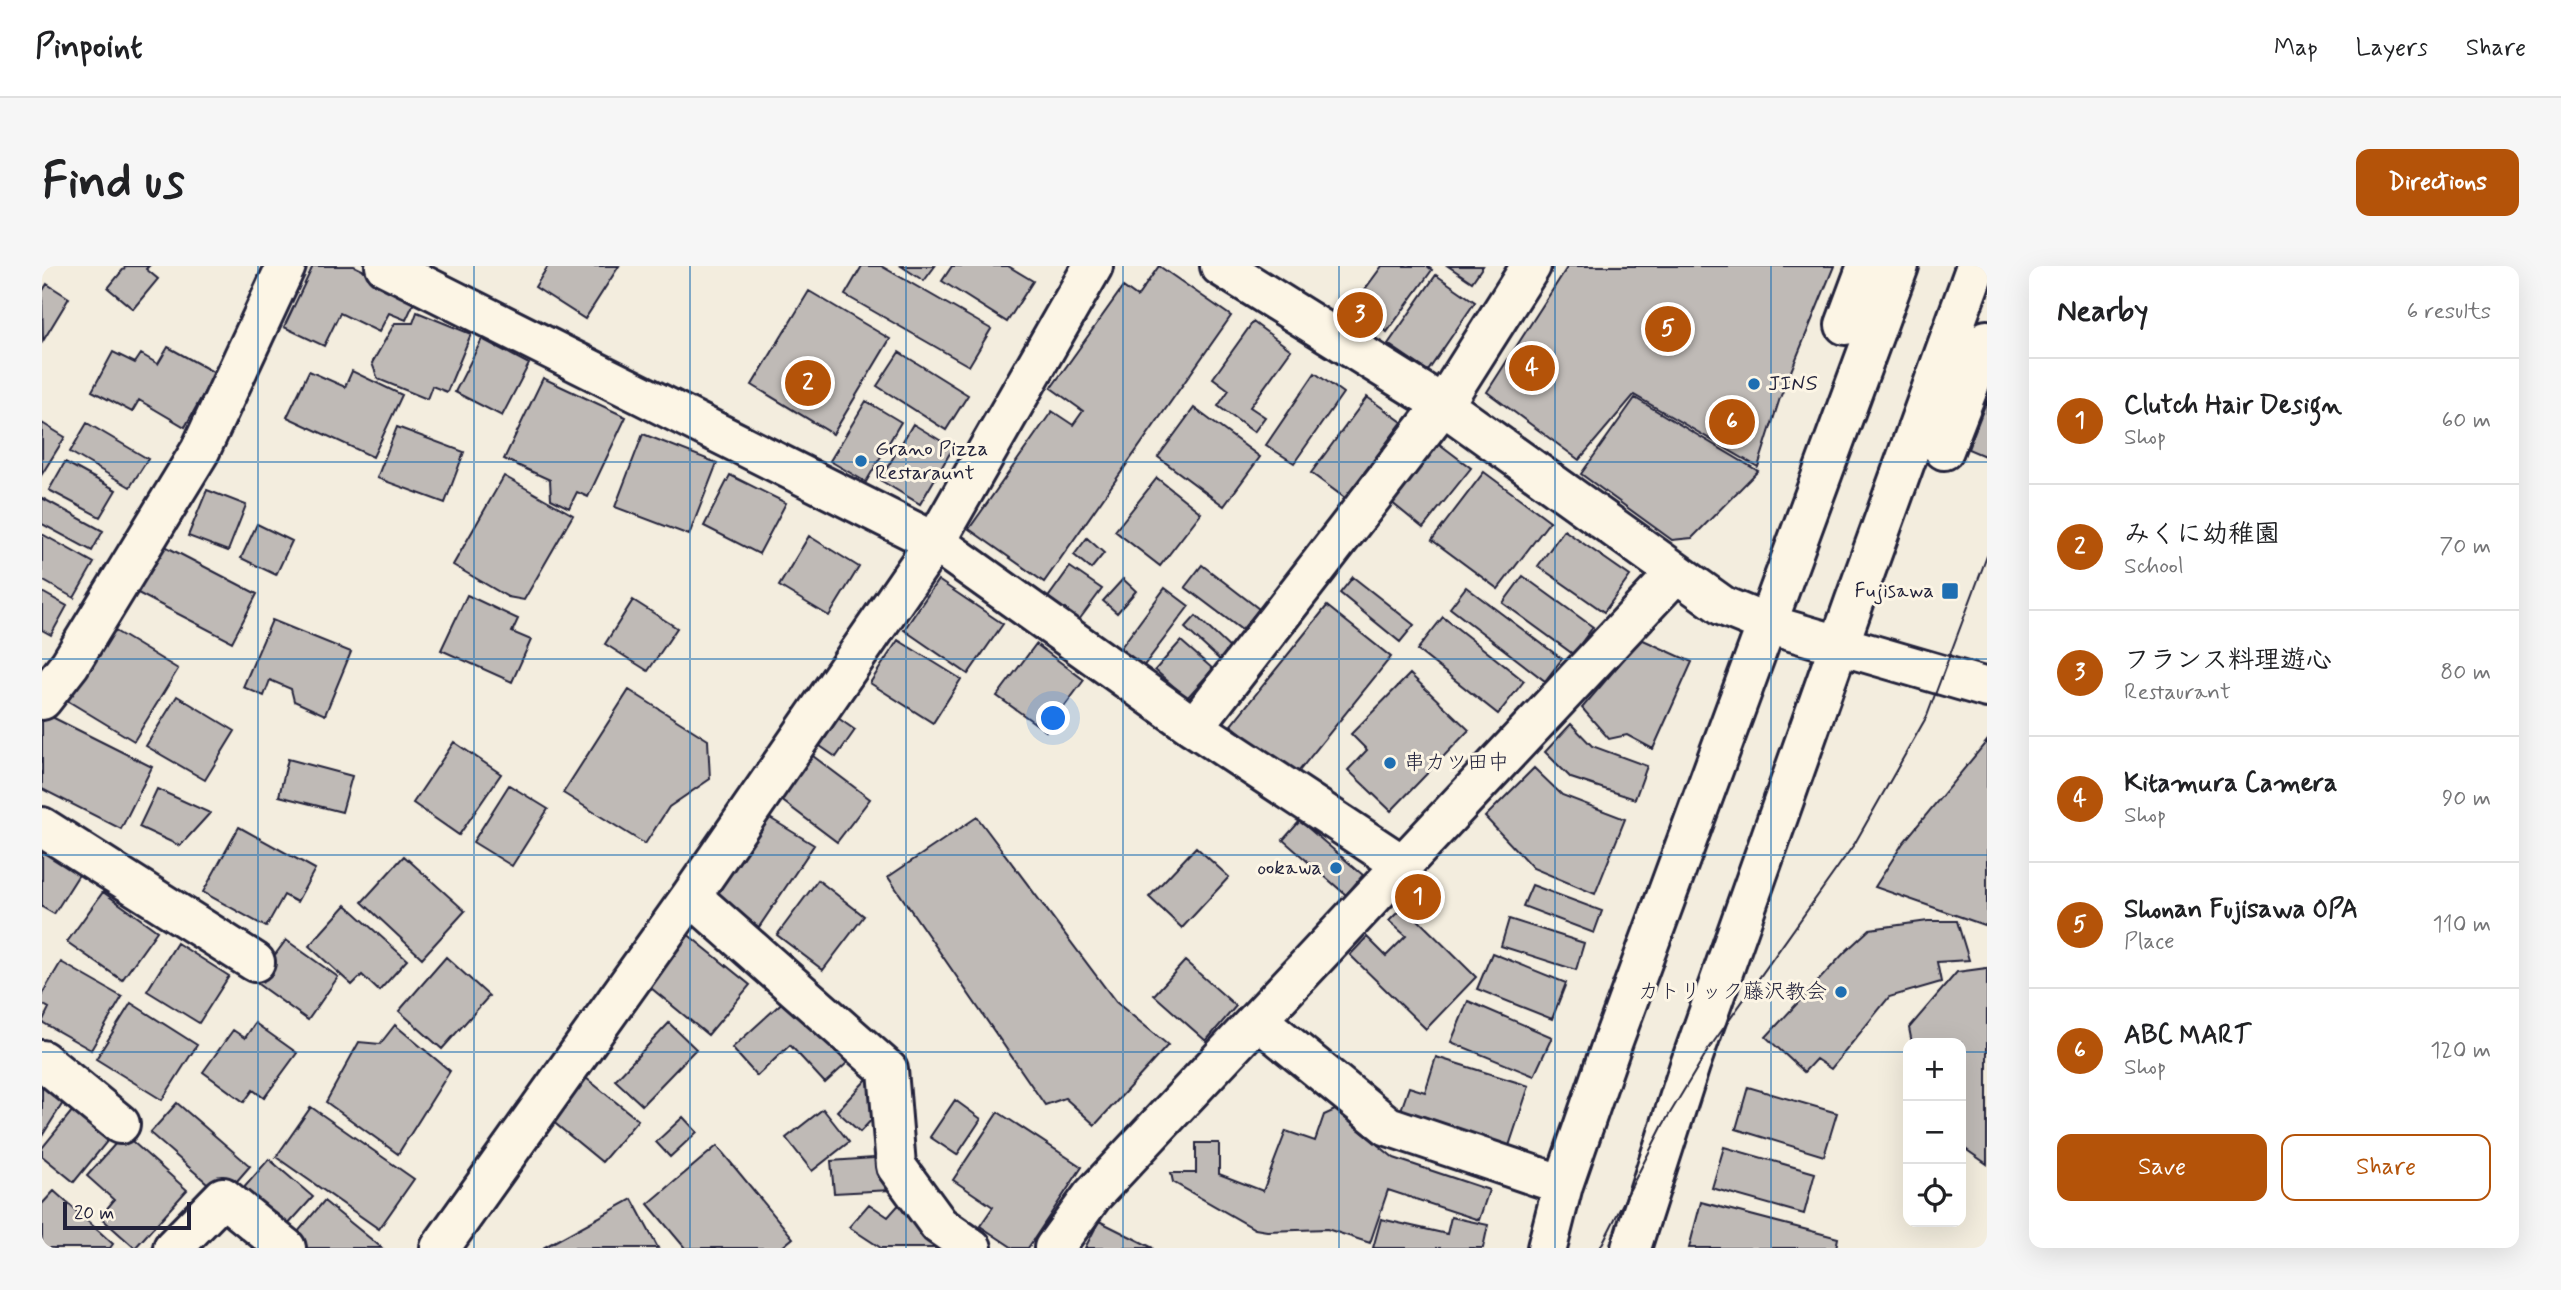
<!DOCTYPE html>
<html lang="en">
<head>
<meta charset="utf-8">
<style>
	:root { --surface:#fff; --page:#f6f6f6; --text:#202124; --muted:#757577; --line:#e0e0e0; --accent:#b45309 }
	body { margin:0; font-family:Mynerve,"Klee One",sans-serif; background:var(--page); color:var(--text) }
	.controls { position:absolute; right:21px; bottom:21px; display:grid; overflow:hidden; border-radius:14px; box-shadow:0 7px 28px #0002 }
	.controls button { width:63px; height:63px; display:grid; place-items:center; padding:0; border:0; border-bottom:2px solid var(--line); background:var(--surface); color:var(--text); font:35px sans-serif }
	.scale { position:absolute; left:21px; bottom:18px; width:128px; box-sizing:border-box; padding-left:7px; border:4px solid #22223b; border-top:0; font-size:19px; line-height:24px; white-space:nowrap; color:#22223b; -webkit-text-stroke:5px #fcf5e5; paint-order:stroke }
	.you { position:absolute; left:1012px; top:453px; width:24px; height:24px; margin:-18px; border:5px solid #fff; border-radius:50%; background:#1a73e8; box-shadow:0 0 0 10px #1a73e833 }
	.badge { display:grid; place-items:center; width:46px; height:46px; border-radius:50%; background:var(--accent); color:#fff; font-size:23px; font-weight:700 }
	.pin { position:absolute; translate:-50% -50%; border:4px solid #fff; box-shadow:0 2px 7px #0006 }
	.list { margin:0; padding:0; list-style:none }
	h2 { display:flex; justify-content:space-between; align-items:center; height:91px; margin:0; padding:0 28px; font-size:30px }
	h2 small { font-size:23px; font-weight:400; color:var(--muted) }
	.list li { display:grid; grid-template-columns:46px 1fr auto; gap:21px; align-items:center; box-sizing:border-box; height:126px; padding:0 28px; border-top:2px solid var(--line) }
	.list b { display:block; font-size:26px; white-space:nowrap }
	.list p { margin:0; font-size:23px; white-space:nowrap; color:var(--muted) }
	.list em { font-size:23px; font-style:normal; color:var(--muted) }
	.actions { display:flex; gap:14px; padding:21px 28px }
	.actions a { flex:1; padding:16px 0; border:2px solid var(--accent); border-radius:14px; text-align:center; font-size:24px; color:var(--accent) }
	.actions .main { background:var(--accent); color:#fff }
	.icon { flex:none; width:38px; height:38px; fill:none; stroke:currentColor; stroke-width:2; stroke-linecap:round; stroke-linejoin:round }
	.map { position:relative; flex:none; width:1945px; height:982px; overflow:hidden; border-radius:14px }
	header { display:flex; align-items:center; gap:42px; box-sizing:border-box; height:98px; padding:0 35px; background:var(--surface); border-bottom:2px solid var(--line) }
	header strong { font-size:33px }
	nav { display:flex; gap:38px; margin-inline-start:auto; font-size:24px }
	.intro { display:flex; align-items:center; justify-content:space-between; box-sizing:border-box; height:168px; padding:0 42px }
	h1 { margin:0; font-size:49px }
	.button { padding:18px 32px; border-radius:14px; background:var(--accent); color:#fff; font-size:24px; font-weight:700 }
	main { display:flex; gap:42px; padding:0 42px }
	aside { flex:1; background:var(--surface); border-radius:14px; box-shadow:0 7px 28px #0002 }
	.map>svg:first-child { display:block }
	.building { fill:#bfbab6; stroke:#22223b; stroke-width:2 }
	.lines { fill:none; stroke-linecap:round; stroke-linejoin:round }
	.minor-casing { stroke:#22223b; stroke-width:44 }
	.minor { stroke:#fcf5e5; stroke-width:38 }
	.tram { stroke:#22223b; stroke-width:2 }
	.grid { fill:none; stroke:#1f6fb2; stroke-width:2; stroke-opacity:0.55 }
	.poi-dot { fill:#1f6fb2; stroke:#fcf5e5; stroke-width:2.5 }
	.labels { text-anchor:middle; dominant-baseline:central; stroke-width:6; stroke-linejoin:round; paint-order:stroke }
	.poi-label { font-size:21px; fill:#22223b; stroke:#fcf5e5; text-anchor:start }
</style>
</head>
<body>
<header>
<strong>Pinpoint</strong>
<nav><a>Map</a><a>Layers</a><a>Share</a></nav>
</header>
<div class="intro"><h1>Find us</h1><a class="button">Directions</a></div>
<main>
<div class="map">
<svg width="1945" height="982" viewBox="0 0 1945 982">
	<rect width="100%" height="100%" fill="#f3edde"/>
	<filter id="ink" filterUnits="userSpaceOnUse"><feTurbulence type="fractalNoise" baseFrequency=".0143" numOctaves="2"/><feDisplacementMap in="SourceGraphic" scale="14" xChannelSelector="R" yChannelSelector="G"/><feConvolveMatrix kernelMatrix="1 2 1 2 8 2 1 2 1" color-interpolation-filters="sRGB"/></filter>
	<g filter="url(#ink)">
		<!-- building -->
		<path class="building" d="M84,0H107L104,3L116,13L91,43L66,22Z
			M271,0H312L375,30L364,54L347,47L337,66L298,47L282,80L242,61Z
			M506,0H577L543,53L493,21Z
			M820,0H839L949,63L927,100L803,29Z
			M859,0H893L882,15Z
			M910,0H966L991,15L965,56L900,15Z
			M1117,0L1189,50L1002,316L927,263L1010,145L1031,159L1041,145L1009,122L1081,21L1095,31Z
			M1340,0H1385L1390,4L1345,66L1310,41Z
			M1406,0H1441L1430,16Z
			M1526,0H1792L1738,132L1716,201L1592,129L1537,194L1445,126Z
			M1394,9L1433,36L1386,105L1346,78Z
			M5,18L27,32L1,75L0,26Z
			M767,25L848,73L791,168L710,119Z
			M375,46L429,68L405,126L390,120L385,133L336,113L330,97L353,57H371Z
			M1211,56L1249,84L1208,141L1223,151L1212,166L1176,140L1187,124L1171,112Z
			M440,73L487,98L460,150L413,126Z
			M126,81L173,107L143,161L97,134L90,146L50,125L71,86L93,97L99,88L116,98Z
			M857,86L926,129L904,164L835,120Z
			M267,105L303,121L310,105L360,129L331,191L245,151Z
			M1273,107L1301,127L1252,197L1224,179Z
			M501,112L584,151L546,231L535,226L527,242L509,233L508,214L462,193Z
			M1325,131L1360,156L1303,232L1269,207Z
			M1593,132L1716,205L1650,272L1630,274L1539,208Z
			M1945,134V191L1926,183Z
			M824,135L859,156L824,216L788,195Z
			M1152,142L1218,191L1182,240L1116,191Z
			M0,157L23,171L0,208Z
			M45,157L106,193L88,221L28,186Z
			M871,158L911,182L878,238L838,214Z
			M355,161L422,186L403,237L335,212Z
			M601,168L675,197L647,269L573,241Z
			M1396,177L1429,202L1381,262L1349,236Z
			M23,196L74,224L58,251L7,224Z
			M1442,206L1508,255L1456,323L1390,274Z
			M688,209L744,237L717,288L662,260Z
			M462,210L531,249L482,334L466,331L411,299Z
			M1115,212L1159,247L1118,300L1073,265Z
			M165,224L204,239L186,285L146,270Z
			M0,232L61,265L50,285L0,258Z
			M215,258L250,275L234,309L199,292Z
			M1522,264L1588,310L1562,346L1496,300Z
			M0,268L52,297L32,332L0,314Z
			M767,270L817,301L787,350L737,320Z
			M1045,272L1062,287L1049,303L1032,289Z
			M117,277L215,328L190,376L92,325Z
			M1160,299L1217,343L1200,364L1143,321Z
			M1028,301L1060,323L1037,354L1005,333Z
			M1481,310L1551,361L1531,388L1461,337Z
			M1311,311L1372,359L1358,376L1298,327Z
			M1081,313L1094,325L1075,347L1061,335Z
			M896,314L961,358L926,408L862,364Z
			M1424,321L1520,393L1503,415L1408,342Z
			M1123,322L1147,340L1100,402L1077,384Z
			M0,326L25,340L9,369L0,364Z
			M425,329L476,353L470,366L489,374L470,416L399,384Z
			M591,334L635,362L606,405L563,378Z
			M1285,340L1349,391L1253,510L1189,459Z
			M1154,350L1189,383L1178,394L1143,362Z
			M1401,351L1482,415L1456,448L1375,384Z
			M230,354L309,386L283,449L252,435L249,423L228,414L222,430L201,421Z
			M70,363L136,403L92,475L26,435Z
			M1599,373L1650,396L1611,483L1585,469L1567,473L1540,442Z
			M856,374L919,413L891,457L828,417Z
			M1139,375L1171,403L1145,432L1113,404Z
			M994,378L1042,414L1004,465L955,430Z
			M1368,408L1427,464L1349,545L1306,504L1325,484L1309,468Z
			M587,424L666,474L668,513L627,541L603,578L521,527Z
			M135,430L193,465L163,514L104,480Z
			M2,447L110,501L79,563L0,523V451Z
			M796,452L813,464L794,491L778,480Z
			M1529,458L1550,480L1605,500L1593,533L1529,512L1503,486Z
			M1945,475V660L1833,621L1861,577Z
			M412,476L459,508L417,569L371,537Z
			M763,484L828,533L795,576L730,527Z
			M246,493L310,510L300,546L237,530Z
			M1492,502L1520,529L1583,553L1553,628L1491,602L1443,551Z
			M467,519L506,543L470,600L431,576Z
			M115,523L168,547L138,580L97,561Z
			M713,543L772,579L717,661L663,622Z
			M935,551L1074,736L1126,779L1053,859L1023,832L1003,839L846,611Z
			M1258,555L1321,609L1304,629L1241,574Z
			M197,561L273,603L255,636L242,629L224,661L161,626Z
			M0,578L41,602L12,648L0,641Z
			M1154,581L1187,611L1140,662L1107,631Z
			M362,590L423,645L380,692L320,636Z
			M776,614L822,650L781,704L735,669Z
			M1490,619L1560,645L1552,667L1481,640Z
			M61,626L115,665L80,714L25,676Z
			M304,639L365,694L337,725L320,709L310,719L267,680Z
			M1362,640L1434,711L1384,763L1308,689L1325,671L1344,690L1364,670L1347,655Z
			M1467,653L1542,677L1534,704L1459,680Z
			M1886,655H1915L1927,694L1895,696L1899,716L1847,731L1789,803L1774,793L1762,806L1724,771L1803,686L1828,663Z
			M644,667L708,719L666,769L603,717Z
			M244,674L296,711L266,754L213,716Z
			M135,677L187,710L157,757L105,725Z
			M1450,687L1524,717L1510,753L1435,723Z
			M404,691L447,730L400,783L357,745Z
			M1143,695L1194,740L1164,775L1112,729Z
			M19,696L80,731L49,784L0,756L7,742L0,738V728Z
			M1945,702V898L1919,880V777H1870L1867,762L1915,706Z
			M745,732L805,797L783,817L748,779L715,810L690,782Z
			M1426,735L1510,771L1492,810L1409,776Z
			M89,737L155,779L120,834L54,793Z
			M213,757L255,787L222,832L211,824L202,836L161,806L191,764L203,772Z
			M627,757L654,783L600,839L573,814Z
			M353,759L408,805L356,888L284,836L317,776L338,778Z
			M1394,791L1487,820L1467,880L1359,844L1367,821L1383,826Z
			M544,812L596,854L560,896L509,854Z
			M825,813L848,834L818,866L795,845Z
			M0,817L24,832L0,870Z
			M1706,821L1795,847L1782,890L1694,863Z
			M913,834L939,853L915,889L888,871Z
			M135,837L208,900L181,931L108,867Z
			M35,839L71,868L32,916L0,890V882Z
			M269,841L372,913L337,963L234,891Z
			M781,843L807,876L770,905L744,872Z
			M1293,844L1352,892L1447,924L1437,954L1346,924L1328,977L1285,963L1225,965L1213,963L1131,916L1129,907H1154V877H1177V908L1221,925L1244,865L1273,875L1282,849Z
			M956,846L1040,901L986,982H971L938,960L951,941L911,914Z
			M641,851L655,866L628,891L614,876Z
			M82,868L145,924L93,982L58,951L72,934L45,910Z
			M675,880L751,972L739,982H643L606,938Z
			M1682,881L1773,907L1762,948L1670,922Z
			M846,891L849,924L792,927L789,895Z
			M227,893L271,931L244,961L200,924Z
			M12,925L71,978L68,982H0V938Z
			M590,933L616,982H501Z
			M861,934L918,982H839L807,961L827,938L846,951Z
			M282,935L340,982H259L249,974Z
			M1659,936L1796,972L1794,982H1647Z
			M1409,951L1446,959L1441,982H1331L1339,953L1405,968Z
			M1057,955L1111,982H1043Z"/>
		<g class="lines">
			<defs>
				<path id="minor" d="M343,0L893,276L1152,461L1361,599
					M1178,0L1401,139L1681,340L1725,358L1945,422
					M1803,59L1825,0
					M1902,184L1945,74
					M0,434L28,398L158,185L244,0
					M1152,461L1401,139L1489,0
					M0,561L213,696
					M649,630L846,804L854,900L897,959L930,982
					M1216,754L1346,860L1521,919
					M0,794L78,858
					M131,982L181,931L244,982
					M398,982L649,630L893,276L1051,0
					M1012,982L1050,930L1634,307
					M1505,982L1521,919L1571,775L1857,0
					M1589,982L1648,799L1813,334L1934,0"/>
			</defs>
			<!-- minor casing -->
			<use href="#minor" class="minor-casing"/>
			<!-- minor -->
			<use href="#minor" class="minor"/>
			<!-- tram -->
			<path class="tram" d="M1558,982L1621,859L1666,784L1813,577L1885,450L1945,290"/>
		</g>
	</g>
	<!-- grid -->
	<path class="grid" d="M216,0V982M432,0V982M648,0V982M864,0V982M1081,0V982M1297,0V982M1513,0V982M1729,0V982M0,196H1945M0,393H1945M0,589H1945M0,786H1866M1919,786H1945"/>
	<!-- markers -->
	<g class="poi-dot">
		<circle cx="1712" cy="118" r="7"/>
		<circle cx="819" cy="195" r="7"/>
		<rect x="1899" y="316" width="18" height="18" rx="3.5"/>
		<circle cx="1348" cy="497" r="7"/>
		<circle cx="1294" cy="602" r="7"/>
		<circle cx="1799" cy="726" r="7"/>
	</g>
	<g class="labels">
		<!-- poi labels -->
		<g class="poi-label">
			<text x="1726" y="118">JINS</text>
			<text x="833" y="183">Grano Pizza<tspan x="833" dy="24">Restaraunt</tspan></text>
			<text x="1892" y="325" text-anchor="end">Fujisawa</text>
			<text x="1362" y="497">串カツ田中</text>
			<text x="1280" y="602" text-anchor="end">ookawa</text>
			<text x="1785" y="726" text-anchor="end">カトリック藤沢教会</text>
		</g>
	</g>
</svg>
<div class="controls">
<button>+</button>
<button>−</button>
<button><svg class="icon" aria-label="locate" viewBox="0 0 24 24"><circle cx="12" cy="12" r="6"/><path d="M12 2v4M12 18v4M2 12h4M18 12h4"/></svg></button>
</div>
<div class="scale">20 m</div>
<div class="you"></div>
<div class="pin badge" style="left:1376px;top:631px">1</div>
<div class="pin badge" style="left:766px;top:117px">2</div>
<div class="pin badge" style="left:1318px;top:49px">3</div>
<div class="pin badge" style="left:1490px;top:102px">4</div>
<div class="pin badge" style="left:1626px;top:63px">5</div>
<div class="pin badge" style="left:1690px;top:156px">6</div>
</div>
<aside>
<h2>Nearby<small>6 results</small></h2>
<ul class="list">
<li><span class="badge">1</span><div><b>Clutch Hair Design</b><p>Shop</p></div><em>60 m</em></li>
<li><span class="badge">2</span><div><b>みくに幼稚園</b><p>School</p></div><em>70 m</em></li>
<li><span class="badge">3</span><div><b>フランス料理遊心</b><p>Restaurant</p></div><em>80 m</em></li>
<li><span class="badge">4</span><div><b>Kitamura Camera</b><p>Shop</p></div><em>90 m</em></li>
<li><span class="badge">5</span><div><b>Shonan Fujisawa OPA</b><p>Place</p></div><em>110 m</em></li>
<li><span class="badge">6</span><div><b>ABC MART</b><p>Shop</p></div><em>120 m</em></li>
</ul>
<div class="actions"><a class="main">Save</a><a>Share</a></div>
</aside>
</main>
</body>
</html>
